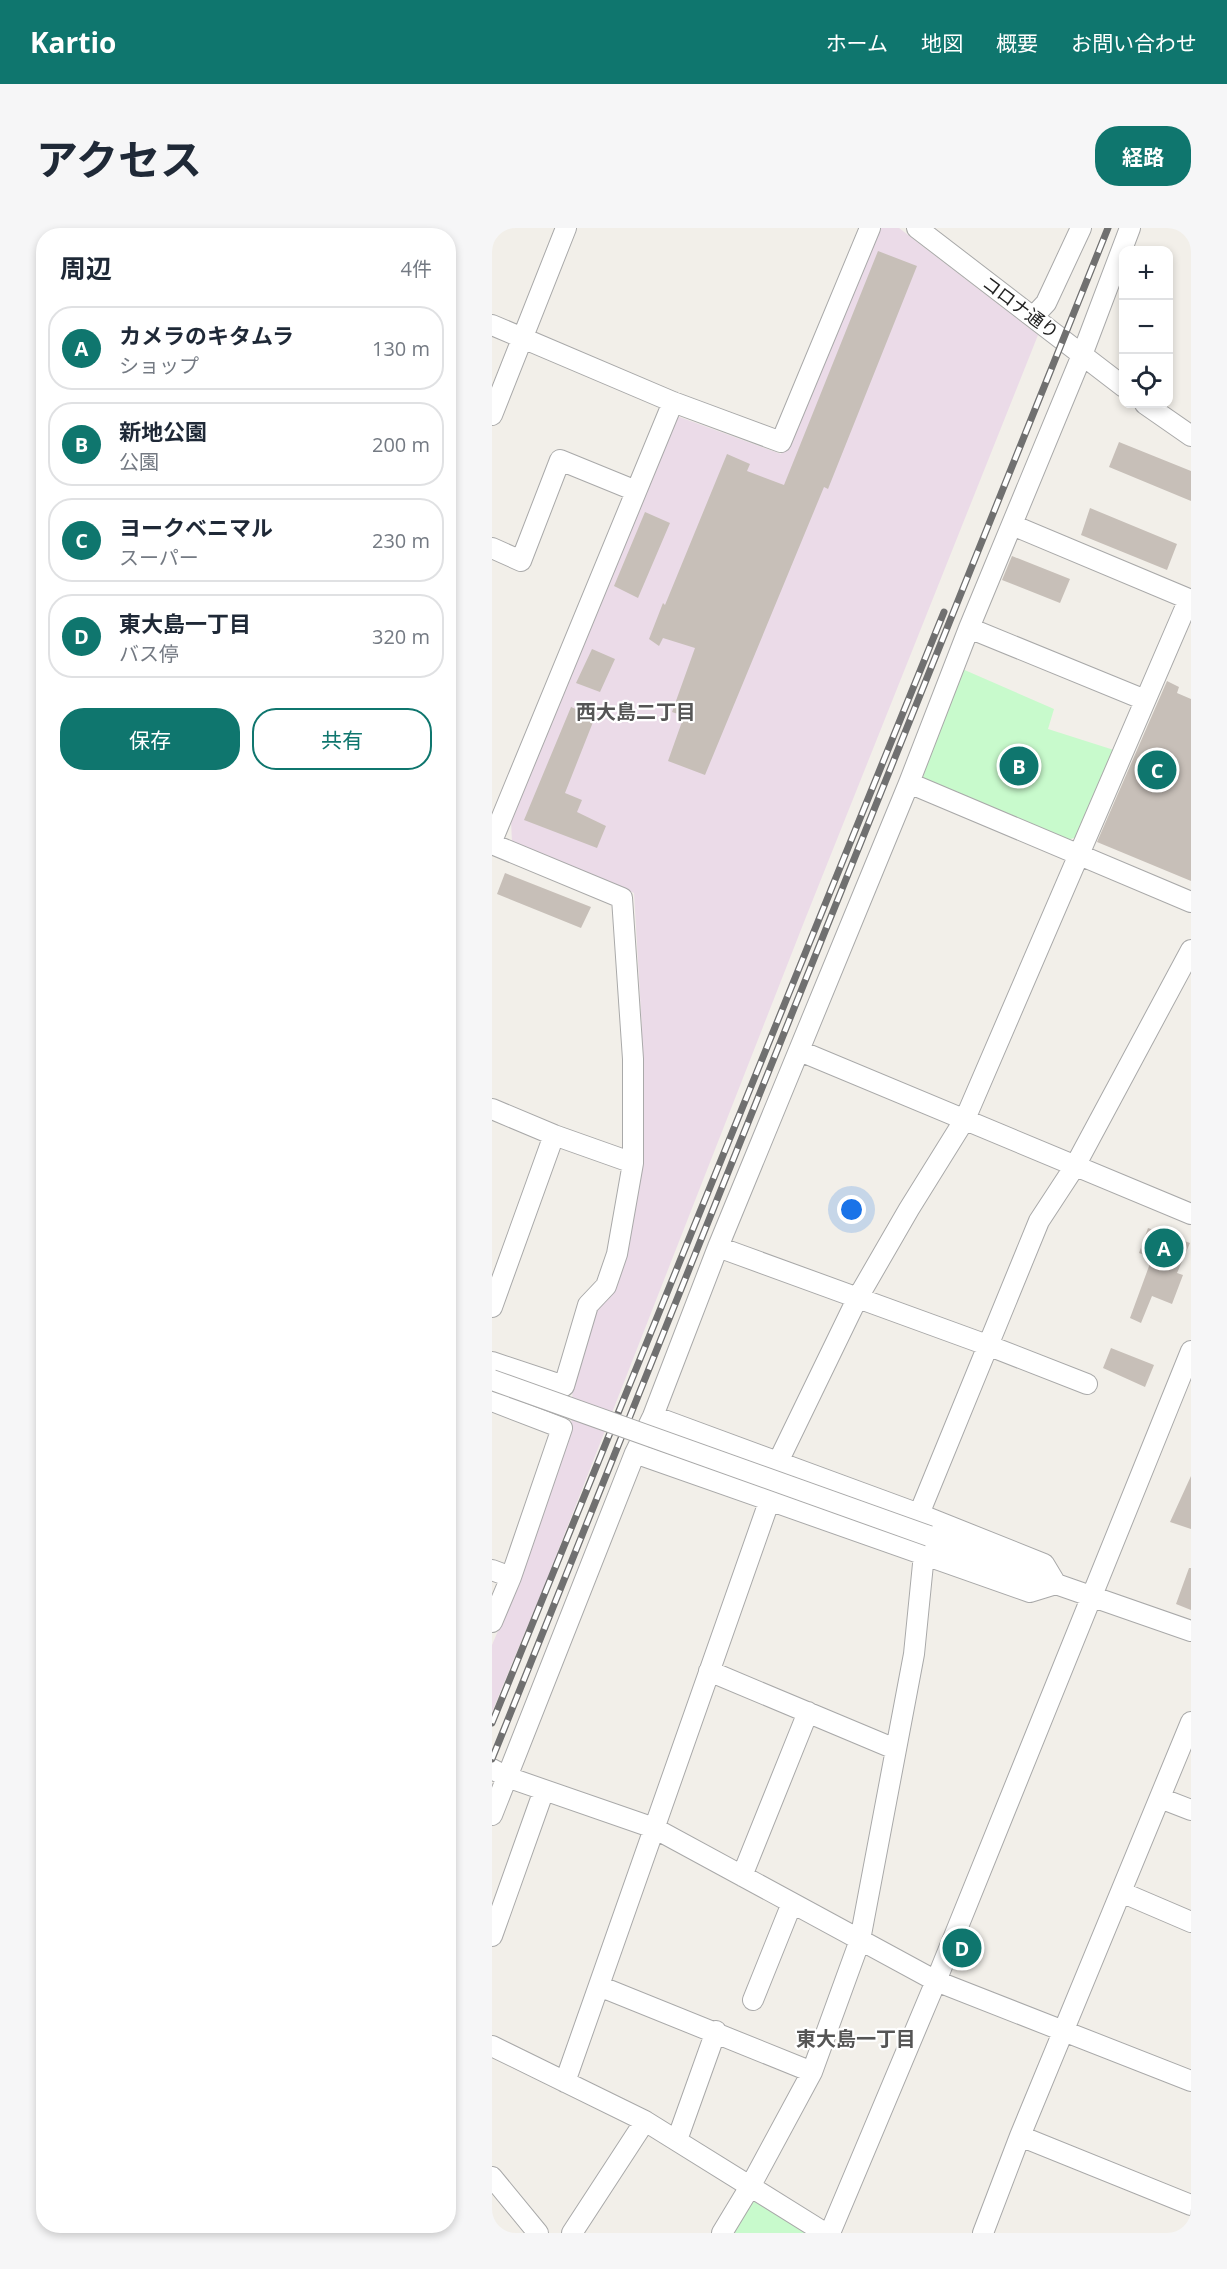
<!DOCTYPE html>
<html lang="ja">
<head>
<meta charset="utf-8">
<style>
	:root { --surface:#fff; --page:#f6f6f7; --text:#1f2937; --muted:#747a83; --line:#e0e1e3; --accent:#0f766e }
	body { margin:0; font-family:"Open Sans","Noto Sans JP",sans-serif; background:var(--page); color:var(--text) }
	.controls { position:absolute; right:18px; top:18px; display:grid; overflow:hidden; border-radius:12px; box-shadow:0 3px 9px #0003 }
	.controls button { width:54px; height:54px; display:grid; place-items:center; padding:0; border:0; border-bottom:2px solid var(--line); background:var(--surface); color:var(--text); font:30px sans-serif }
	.you { position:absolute; left:360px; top:982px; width:21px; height:21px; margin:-15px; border:4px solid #fff; border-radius:50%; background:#1a73e8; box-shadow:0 0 0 9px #1a73e833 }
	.badge { display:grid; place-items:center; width:39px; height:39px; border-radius:50%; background:var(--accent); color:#fff; font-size:20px; font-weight:700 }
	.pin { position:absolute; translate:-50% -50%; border:3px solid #fff; box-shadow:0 2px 6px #0006 }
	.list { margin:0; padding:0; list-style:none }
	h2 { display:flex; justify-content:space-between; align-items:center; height:78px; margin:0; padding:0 24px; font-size:26px }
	h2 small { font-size:20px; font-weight:400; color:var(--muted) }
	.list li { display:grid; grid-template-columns:39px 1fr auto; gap:18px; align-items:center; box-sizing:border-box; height:84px; margin:0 12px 12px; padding:0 12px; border:2px solid var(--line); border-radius:24px }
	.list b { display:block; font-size:22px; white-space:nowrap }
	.list p { margin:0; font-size:20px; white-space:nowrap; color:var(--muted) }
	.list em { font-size:20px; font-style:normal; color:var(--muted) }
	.actions { display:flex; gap:12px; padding:18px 24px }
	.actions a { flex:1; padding:14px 0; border:2px solid var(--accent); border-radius:24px; text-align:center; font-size:21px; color:var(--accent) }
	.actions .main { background:var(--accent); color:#fff }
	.icon { flex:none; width:33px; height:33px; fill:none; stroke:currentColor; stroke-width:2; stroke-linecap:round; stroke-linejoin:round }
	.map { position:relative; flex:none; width:699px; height:2005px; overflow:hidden; border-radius:24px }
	header { display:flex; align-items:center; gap:36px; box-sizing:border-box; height:84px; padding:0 30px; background:var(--accent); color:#fff }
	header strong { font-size:28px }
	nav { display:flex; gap:33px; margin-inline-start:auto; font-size:21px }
	.intro { display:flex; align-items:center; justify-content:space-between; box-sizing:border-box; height:144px; padding:0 36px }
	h1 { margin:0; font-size:42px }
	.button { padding:15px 27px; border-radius:24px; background:var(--accent); color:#fff; font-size:21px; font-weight:700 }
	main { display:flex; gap:36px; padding:0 36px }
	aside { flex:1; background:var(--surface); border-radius:24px; box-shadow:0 3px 9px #0003 }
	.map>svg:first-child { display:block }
	.industrial { fill:#ebdbe8 }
	.park { fill:#c8facc }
	.building { fill:#c7bfb8 }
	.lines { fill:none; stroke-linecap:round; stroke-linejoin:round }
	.minor-casing { stroke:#a9a9a9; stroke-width:22 }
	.minor { stroke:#fff; stroke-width:20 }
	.rail-casing { stroke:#707070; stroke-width:7 }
	.rail { stroke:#fff; stroke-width:4.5; stroke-dasharray:14; stroke-linecap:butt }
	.minor-bridge-casing { stroke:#a9a9a9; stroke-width:22; stroke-linecap:butt }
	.minor-bridge { stroke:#fff; stroke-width:20 }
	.labels { text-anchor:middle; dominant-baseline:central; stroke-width:4.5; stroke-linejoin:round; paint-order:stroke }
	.street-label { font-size:18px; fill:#222; stroke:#fff }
	.neighbourhood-label { font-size:20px; font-weight:bold; fill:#555; stroke:#fff }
</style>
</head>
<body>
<header>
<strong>Kartio</strong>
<nav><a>ホーム</a><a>地図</a><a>概要</a><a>お問い合わせ</a></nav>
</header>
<div class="intro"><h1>アクセス</h1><a class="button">経路</a></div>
<main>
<aside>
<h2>周辺<small>4件</small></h2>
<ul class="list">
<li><span class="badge">A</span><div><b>カメラのキタムラ</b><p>ショップ</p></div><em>130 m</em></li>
<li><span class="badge">B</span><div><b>新地公園</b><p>公園</p></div><em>200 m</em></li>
<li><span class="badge">C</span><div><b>ヨークベニマル</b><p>スーパー</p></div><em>230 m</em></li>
<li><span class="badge">D</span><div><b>東大島一丁目</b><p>バス停</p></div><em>320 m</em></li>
</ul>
<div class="actions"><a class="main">保存</a><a>共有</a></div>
</aside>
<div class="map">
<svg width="699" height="2005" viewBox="0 0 699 2005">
	<rect width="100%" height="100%" fill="#f2efe9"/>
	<!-- industrial -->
	<path class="industrial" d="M387,0H407L546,107L312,694L53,1356L0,1484V1417L29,1348L79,1201L81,1150L102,1079L120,1066L142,974L148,925L150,802L142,665L20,614L19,593L182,187L289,226Z"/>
	<!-- park -->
	<path class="park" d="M468,440L562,481L556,501L625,523L585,609L572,613L430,552Z
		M259,1966L323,2005H235Z"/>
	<!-- building -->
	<path class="building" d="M386,23L425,38L336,261L332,259L213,547L176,533L192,488L180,484L203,420L171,410L167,418L157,411L171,375L173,377L235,226L258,236L255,243L292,257Z
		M627,214L699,243V273L617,239Z
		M598,280L685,316L675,342L589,307Z
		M153,284L178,295L146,370L122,358Z
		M520,328L578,351L568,375L510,352Z
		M100,421L123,431L108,464L84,455Z
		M675,453L687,459L685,465L699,471V653L605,614Z
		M79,479L103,489L73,565L90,572L85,584L114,598L105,620L32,592Z
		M13,645L99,679L89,700L5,666Z
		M656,1000L698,1015L685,1045L691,1047L680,1076L660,1068L649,1095L638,1090L660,1030L647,1025Z
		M619,1120L662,1137L653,1159L611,1140Z
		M699,1248V1301L678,1294Z
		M697,1340H699V1382L684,1376Z"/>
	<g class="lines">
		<defs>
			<path id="minor" d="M425,0L632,159
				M541,89L554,75L589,0
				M0,97L181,174L289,214L378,0
				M653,176L699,208
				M0,187L74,0
				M520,297L699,372
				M0,320L29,333L68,232L144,263
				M477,400L653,472
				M417,555L699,674
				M0,613L181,174
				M0,616L130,670L141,831V935L125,1026L114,1058L96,1077L72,1158L0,1134
				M308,823L699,986
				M0,881L62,907L141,935
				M226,1019L495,1117L595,1156
				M0,1079L62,907
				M0,1173L70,1200L19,1349L0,1394
				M143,1225L538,1364L564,1356L552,1336L427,1286L161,1188
				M285,1236L365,1071L417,981L473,891L697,371
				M427,1286L547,993L583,938L699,722
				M437,1308L564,1356L699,1403
				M0,1342L19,1349
				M217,1443L403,1521
				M0,1541L15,1549L162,1600L444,1753L699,1853
				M668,1570L699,1582
				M0,1587L143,1225L161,1188L226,1019L417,555L477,400L590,127L638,0
				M250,1648L316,1484
				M629,1664L699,1694
				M0,1708L52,1562
				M107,1758L320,1844
				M261,1772L300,1675
				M0,1818L153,1893L333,2005
				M73,1854L278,1271
				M528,1908L699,1977
				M185,1912L224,1803
				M0,1949L46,2005
				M80,2005L153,1893
				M230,2005L259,1957L320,1844L368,1712L422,1426L432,1326
				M338,2005L444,1753L699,1123
				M491,2005L528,1908L699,1494"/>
		</defs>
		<!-- minor casing -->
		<use href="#minor" class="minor-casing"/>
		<!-- minor -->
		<use href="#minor" class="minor"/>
		<defs>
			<path id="rail" d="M0,1495L452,384
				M0,1531L616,0"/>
		</defs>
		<!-- rail casing -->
		<use href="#rail" class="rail-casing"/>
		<!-- rail -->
		<use href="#rail" class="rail"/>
		<defs>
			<path id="minor-bridge" d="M0,1152L437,1308"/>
		</defs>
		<!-- minor-bridge casing -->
		<use href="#minor-bridge" class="minor-bridge-casing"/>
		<!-- minor-bridge -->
		<use href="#minor-bridge" class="minor-bridge"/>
	</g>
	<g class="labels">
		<!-- street labels -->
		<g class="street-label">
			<text transform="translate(529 79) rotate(37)">コロナ通り</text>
		</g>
		<!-- neighbourhood labels -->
		<g class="neighbourhood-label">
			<text x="144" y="483">西大島二丁目</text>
			<text x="364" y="1810">東大島一丁目</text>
		</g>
	</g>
</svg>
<div class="controls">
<button>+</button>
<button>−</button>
<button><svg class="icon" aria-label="locate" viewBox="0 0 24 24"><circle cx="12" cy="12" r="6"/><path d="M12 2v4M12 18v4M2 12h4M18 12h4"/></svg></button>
</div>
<div class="you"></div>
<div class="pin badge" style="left:672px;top:1020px">A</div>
<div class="pin badge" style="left:527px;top:538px">B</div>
<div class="pin badge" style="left:665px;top:542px">C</div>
<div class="pin badge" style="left:470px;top:1720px">D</div>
</div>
</main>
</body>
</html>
